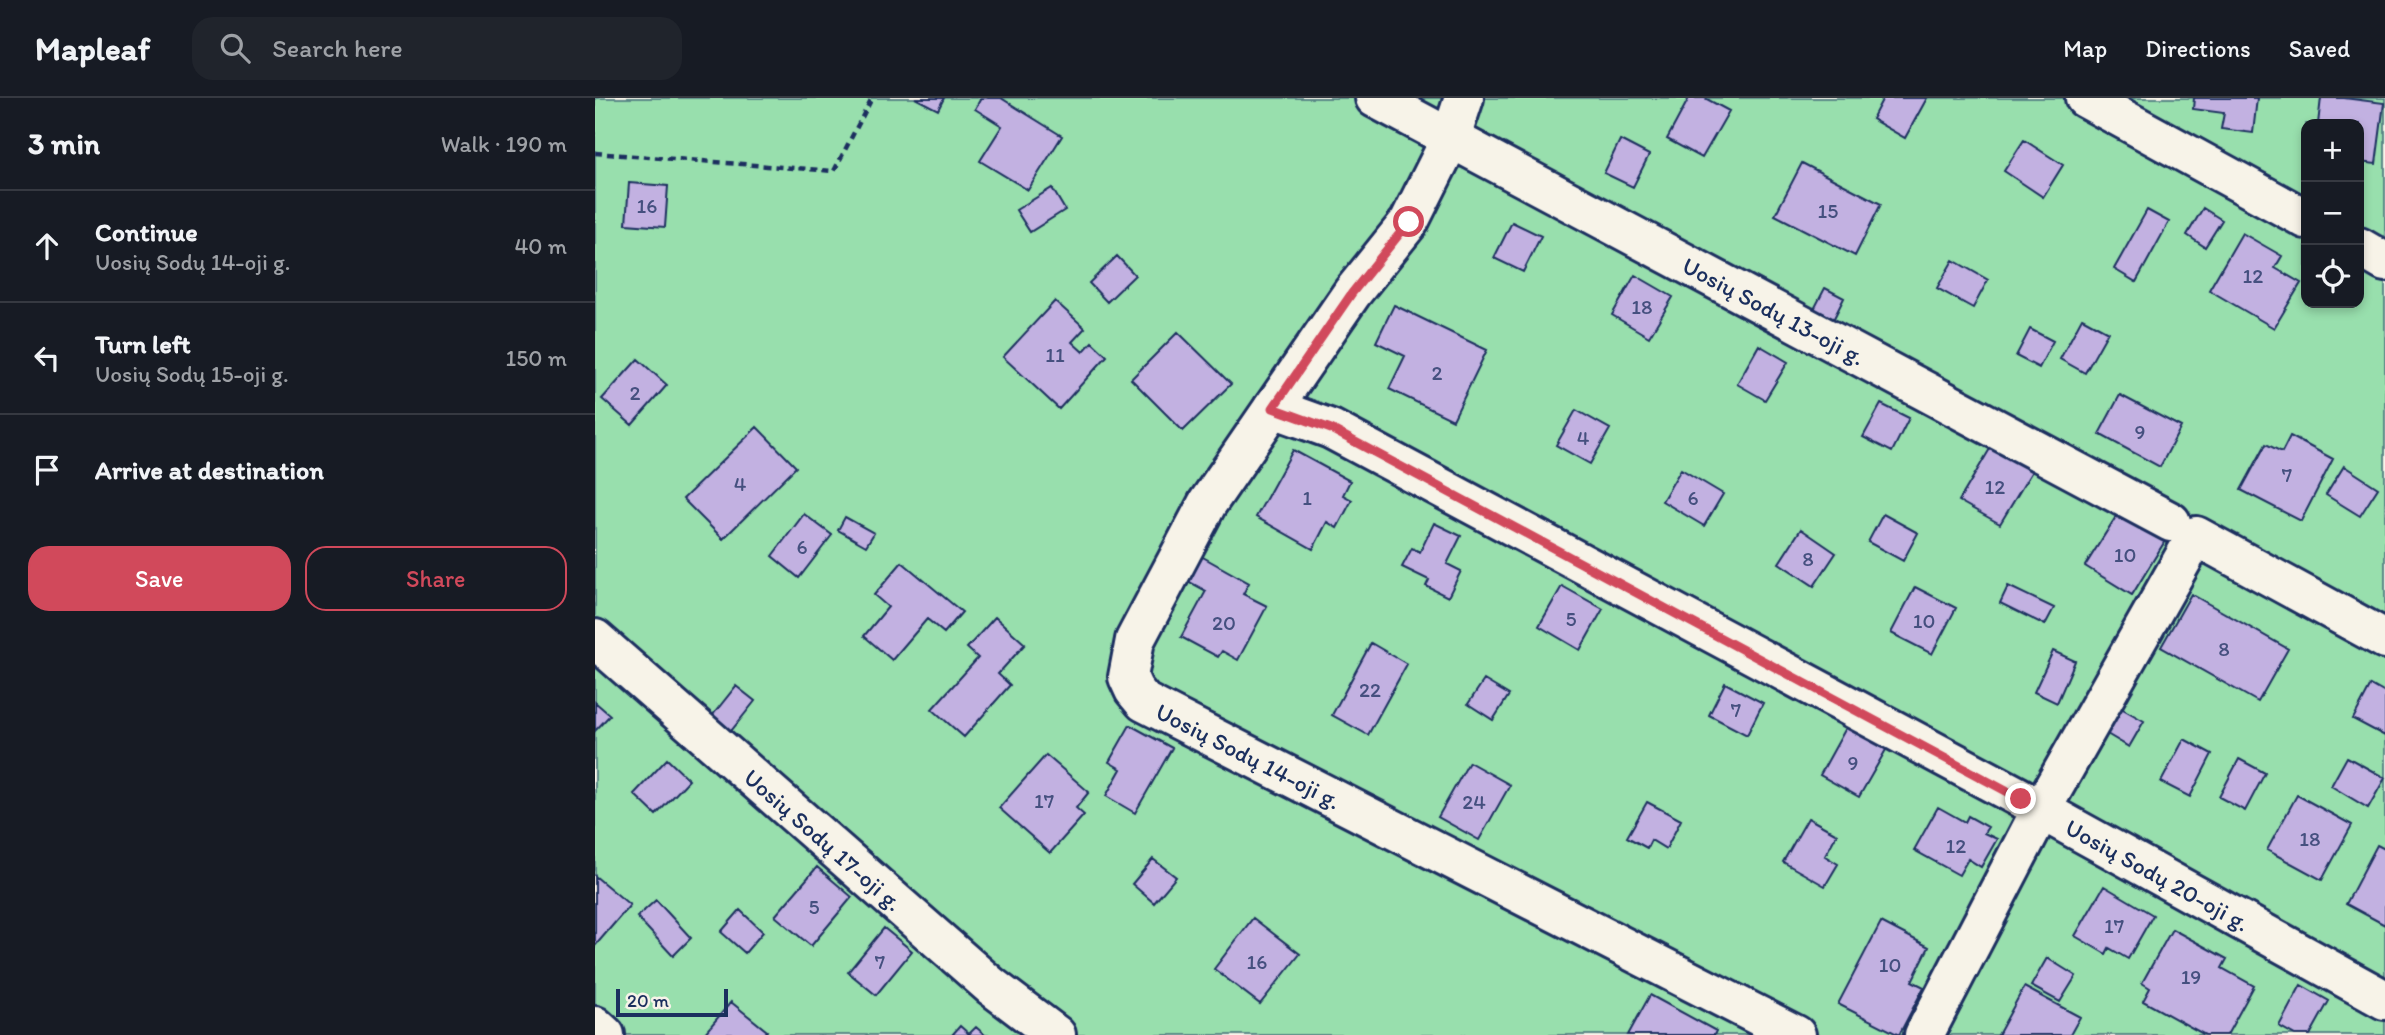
<!DOCTYPE html>
<html lang="en">
<head>
<meta charset="utf-8">
<style>
	:root { --surface:#171b24; --page:#20242c; --text:#f1f3f6; --muted:#9ea1a6; --line:#363941; --accent:#d1495b }
	body { margin:0; font-family:Itim,sans-serif; background:var(--page); color:var(--text) }
	.controls { position:absolute; right:21px; top:21px; display:grid; overflow:hidden; border-radius:14px; box-shadow:0 4px 10px #0003 }
	.controls button { width:63px; height:63px; display:grid; place-items:center; padding:0; border:0; border-bottom:2px solid var(--line); background:var(--surface); color:var(--text); font:35px sans-serif }
	.scale { position:absolute; left:21px; bottom:18px; width:112px; box-sizing:border-box; padding-left:7px; border:4px solid #1b2f5e; border-top:0; font-size:19px; line-height:24px; white-space:nowrap; color:#1b2f5e; -webkit-text-stroke:5px #f7f3e8; paint-order:stroke }
	.stop { position:absolute; width:21px; height:21px; margin:-16px; border:5px solid #d1495b; border-radius:50%; background:#fff }
	.stop.end { background:#d1495b; border-color:#fff; box-shadow:0 2px 7px #0008 }
	.list { margin:0; padding:0; list-style:none }
	h2 { display:flex; justify-content:space-between; align-items:center; height:91px; margin:0; padding:0 28px; font-size:30px }
	h2 small { font-size:23px; font-weight:400; color:var(--muted) }
	.list li { display:grid; grid-template-columns:46px 1fr auto; gap:21px; align-items:center; box-sizing:border-box; height:112px; padding:0 28px; border-top:2px solid var(--line) }
	.list b { display:block; font-size:26px; white-space:nowrap }
	.list p { margin:0; font-size:23px; white-space:nowrap; color:var(--muted) }
	.list em { font-size:23px; font-style:normal; color:var(--muted) }
	.actions { display:flex; gap:14px; padding:21px 28px }
	.actions a { flex:1; padding:16px 0; border:2px solid var(--accent); border-radius:21px; text-align:center; font-size:24px; color:var(--accent) }
	.actions .main { background:var(--accent); color:#fff }
	.icon { flex:none; width:38px; height:38px; fill:none; stroke:currentColor; stroke-width:2; stroke-linecap:round; stroke-linejoin:round }
	.map { position:relative; flex:none; width:1790px; height:937px; overflow:hidden }
	header { display:flex; align-items:center; gap:42px; box-sizing:border-box; height:98px; padding:0 35px; background:var(--surface); border-bottom:2px solid var(--line) }
	header strong { font-size:33px }
	nav { display:flex; gap:38px; margin-inline-start:auto; font-size:24px }
	.search { width:490px; height:63px; background:var(--page); display:flex; align-items:center; gap:18px; box-sizing:border-box; padding:0 24px; border-radius:21px; color:var(--muted); font-size:26px }
	main { display:flex }
	aside { flex:1; background:var(--surface) }
	.map>svg:first-child { display:block }
	.green { fill:#98dfad; stroke:#5a8786; stroke-width:2; fill-rule:evenodd }
	.building { fill:#c2b1e1; stroke:#1b2f5e; stroke-width:2 }
	.lines { fill:none; stroke-linecap:round; stroke-linejoin:round }
	.minor-casing { stroke:#1b2f5e; stroke-width:44 }
	.path { stroke:#1b2f5e; stroke-width:4.5; stroke-dasharray:7 5; stroke-linecap:butt }
	.minor { stroke:#f7f3e8; stroke-width:38 }
	.route { stroke:#d1495b; stroke-width:9 }
	.labels { text-anchor:middle; dominant-baseline:central; stroke-width:7; stroke-linejoin:round; paint-order:stroke }
	.number-label { font-size:21px; fill:#45507f }
	.street-label { font-size:24px; fill:#1b2f5e; stroke:#f7f3e8 }
</style>
</head>
<body>
<header>
<strong>Mapleaf</strong>
<div class="search"><svg class="icon" aria-label="search" viewBox="0 0 24 24"><circle cx="10" cy="10" r="6"/><path d="M15 15l6 6"/></svg>Search here</div>
<nav><a>Map</a><a>Directions</a><a>Saved</a></nav>
</header>
<main>
<aside>
<h2>3 min<small>Walk · 190 m</small></h2>
<ul class="list">
<li><svg class="icon" aria-label="ahead" viewBox="0 0 24 24"><path d="M12 20V5M6 11l6-6 6 6"/></svg><div><b>Continue</b><p>Uosių Sodų 14-oji g.</p></div><em>40 m</em></li>
<li><svg class="icon" aria-label="left" viewBox="0 0 24 24"><path d="M17 20v-9H6M10 6l-5 5 5 5"/></svg><div><b>Turn left</b><p>Uosių Sodų 15-oji g.</p></div><em>150 m</em></li>
<li><svg class="icon" aria-label="arrive" viewBox="0 0 24 24"><path d="M6 21V4h12l-3 4 3 4H6"/></svg><div><b>Arrive at destination</b></div></li>
</ul>
<div class="actions"><a class="main">Save</a><a>Share</a></div>
</aside>
<div class="map">
<svg width="1790" height="937" viewBox="0 0 1790 937">
	<rect width="100%" height="100%" fill="#f7f3e8"/>
	<filter id="ink" filterUnits="userSpaceOnUse"><feTurbulence type="fractalNoise" baseFrequency=".0143" numOctaves="2"/><feDisplacementMap in="SourceGraphic" scale="14" xChannelSelector="R" yChannelSelector="G"/><feConvolveMatrix kernelMatrix="1 2 1 2 8 2 1 2 1" color-interpolation-filters="sRGB"/></filter>
	<g filter="url(#ink)">
		<!-- green -->
		<path class="green" d="M0,0H1790V937H0ZM1711,26H1764V205H1711Z"/>
		<!-- building -->
		<path class="building" d="M320,0H349L343,12Z
			M386,0H406L467,38L433,92L385,63L407,28L380,11Z
			M1094,0H1110L1134,13L1107,60L1072,41Z
			M1288,0H1332L1310,40L1277,21Z
			M1599,0H1662L1658,35L1626,31L1629,15L1598,11Z
			M1726,0H1749L1789,5L1781,66L1764,64V26H1723Z
			M1025,42L1054,57L1038,89L1009,75Z
			M1429,42L1468,67L1448,99L1409,73Z
			M1207,65L1286,106L1260,158L1180,117Z
			M34,85L73,88L70,129L31,126Z
			M457,90L470,112L435,134L421,112Z
			M1608,110L1627,122L1610,149L1592,137Z
			M1552,112L1574,124L1541,184L1519,171Z
			M917,124L946,138L928,174L899,160Z
			M1647,135L1687,158L1680,170L1706,185L1679,230L1614,192Z
			M522,158L540,177L512,204L494,185Z
			M1358,162L1393,182L1378,210L1342,190Z
			M1040,177L1078,199L1054,239L1017,217Z
			M1230,190L1249,200L1234,230L1215,219Z
			M460,203L490,230L477,244L488,254L497,244L512,258L464,311L408,259Z
			M799,207L892,252L858,322L794,291L810,258L781,244Z
			M1487,220L1513,234L1490,275L1465,261Z
			M1435,231L1458,243L1444,270L1421,258Z
			M583,234L636,286L588,333L536,281Z
			M1164,247L1193,264L1170,302L1142,286Z
			M43,261L72,287L37,327L7,301Z
			M1525,297L1586,329L1565,369L1504,336Z
			M1286,306L1314,320L1297,354L1268,339Z
			M981,312L1015,331L995,366L961,347Z
			M162,329L201,369L128,441L88,401Z
			M1695,338L1738,361L1706,423L1646,392L1671,346L1687,354Z
			M1396,349L1437,373L1405,426L1364,403Z
			M698,352L755,383L748,397L757,402L742,430L732,424L718,451L661,419Z
			M1749,368L1783,390L1765,418L1731,397Z
			M1086,371L1128,396L1109,428L1067,403Z
			M1524,414L1570,443L1537,497L1490,468Z
			M209,416L237,437L204,480L177,458Z
			M1288,416L1323,435L1308,463L1273,444Z
			M250,419L279,435L271,448L243,432Z
			M839,425L866,438L852,466L866,473L853,499L831,488L834,482L807,469L817,450L825,454Z
			M1206,431L1241,455L1219,488L1184,465Z
			M606,458L654,485L648,496L672,508L643,562L627,553L623,559L586,539L611,493L593,483Z
			M307,464L367,514L349,535L332,521L297,562L269,538L293,509L279,497Z
			M967,488L1008,511L985,552L944,528Z
			M1413,488L1459,510L1450,527L1405,505Z
			M1320,489L1361,510L1337,556L1296,535Z
			M1596,496L1693,551L1663,604L1566,549Z
			M400,519L430,546L403,576L415,587L369,639L337,611L383,560L372,550Z
			M776,545L812,566L773,637L737,617Z
			M1458,553L1480,563L1462,605L1439,594Z
			M889,582L914,597L898,622L873,606Z
			M1130,585L1168,605L1152,637L1114,617Z
			M1776,587L1790,595V638L1758,621Z
			M141,588L160,603L136,633L117,618Z
			M0,604L15,617L0,633Z
			M1526,610L1549,623L1534,649L1512,636Z
			M535,627L577,650L540,715L511,698L526,671L514,664Z
			M1252,628L1292,650L1264,699L1225,677Z
			M1589,641L1617,656L1595,699L1566,684Z
			M451,657L494,694L481,710L489,717L455,755L404,710Z
			M1752,659L1790,680L1773,710L1736,688Z
			M72,661L94,682L61,717L39,696Z
			M1644,661L1670,675L1650,713L1624,699Z
			M874,664L915,687L884,742L843,719Z
			M1702,697L1757,727L1727,782L1672,752Z
			M1052,704L1086,722L1071,751L1056,742L1052,750L1032,739Z
			M1343,709L1370,724L1373,718L1393,729L1389,735L1402,741L1386,769L1373,761L1364,777L1319,752Z
			M1213,720L1242,736L1230,758L1243,766L1230,788L1188,764Z
			M1782,747L1790,751V827L1751,806Z
			M558,761L581,779L559,805L537,786Z
			M222,769L257,799L216,848L180,818Z
			M0,778L35,807L0,848Z
			M1509,788L1558,817L1533,861L1514,850L1511,856L1480,838Z
			M61,802L96,840L78,858L42,819Z
			M145,812L168,834L150,855L126,834Z
			M658,820L705,856L665,906L619,871Z
			M1286,824L1334,849L1317,883L1329,889L1304,937L1243,906Z
			M289,830L317,853L281,897L253,874Z
			M1577,831L1632,861L1627,870L1659,888L1632,937H1610L1548,903L1555,890L1547,885Z
			M1452,860L1481,878L1465,904L1436,888Z
			M1706,887L1734,903L1715,937H1700L1684,928Z
			M1429,889L1485,919L1475,937H1403Z
			M1055,897L1121,933L1119,937H1033Z
			M136,904L172,933L169,937L109,936Z
			M365,928L374,936L381,929L390,937H357Z"/>
		<g class="lines">
			<defs>
				<g id="minor">
					<path id="s1" d="M780,0L1576,424"/>
					<path id="s2" d="M869,0L855,42L814,124L757,195L612,406L540,542L533,579L539,592L549,604L1201,937"/>
					<path d="M1490,0L1711,121"/>
					<path d="M1764,149L1790,164"/>
					<path d="M678,310L736,331L1426,700"/>
					<path id="s3" d="M0,541L396,888L461,937"/>
					<path d="M1446,712L1601,438L1790,541"/>
					<path d="M0,928L10,937"/>
					<path id="s4" d="M1329,937L1446,712L1790,902"/>
				</g>
			</defs>
			<!-- minor casing -->
			<use href="#minor" class="minor-casing"/>
			<!-- path -->
			<path class="path" d="M0,55L239,73L277,0"/>
			<!-- minor -->
			<use href="#minor" class="minor"/>
		</g>
	</g>
	<g class="lines" filter="url(#ink)">
		<!-- route -->
		<path class="route" d="M814,124L757,195L678,310L736,331L1426,701"/>
	</g>
	<g class="labels">
		<!-- number labels -->
		<g class="number-label">
			<text x="52" y="107">16</text>
			<text x="1233" y="112">15</text>
			<text x="1658" y="177">12</text>
			<text x="1047" y="208">18</text>
			<text x="460" y="256">11</text>
			<text x="842" y="274">2</text>
			<text x="40" y="294">2</text>
			<text x="1545" y="333">9</text>
			<text x="988" y="339">4</text>
			<text x="1692" y="376">7</text>
			<text x="145" y="385">4</text>
			<text x="1400" y="388">12</text>
			<text x="712" y="399">1</text>
			<text x="1098" y="399">6</text>
			<text x="207" y="448">6</text>
			<text x="1530" y="456">10</text>
			<text x="1213" y="460">8</text>
			<text x="976" y="520">5</text>
			<text x="1329" y="522">10</text>
			<text x="629" y="524">20</text>
			<text x="1629" y="550">8</text>
			<text x="775" y="591">22</text>
			<text x="1141" y="611">7</text>
			<text x="1258" y="664">9</text>
			<text x="449" y="702">17</text>
			<text x="879" y="703">24</text>
			<text x="1715" y="740">18</text>
			<text x="1361" y="747">12</text>
			<text x="219" y="808">5</text>
			<text x="1519" y="827">17</text>
			<text x="285" y="863">7</text>
			<text x="662" y="863">16</text>
			<text x="1295" y="866">10</text>
			<text x="1596" y="878">19</text>
		</g>
		<!-- street labels -->
		<g class="street-label">
			<text stroke="none"><textPath href="#s1" startOffset="452">Uosių Sodų 13-oji g.</textPath></text>
			<text stroke="none"><textPath href="#s2" startOffset="822">Uosių Sodų 14-oji g.</textPath></text>
			<text stroke="none"><textPath href="#s3" startOffset="304">Uosių Sodų 17-oji g.</textPath></text>
			<text stroke="none"><textPath href="#s4" startOffset="387">Uosių Sodų 20-oji g.</textPath></text>
		</g>
	</g>
</svg>
<div class="controls">
<button>+</button>
<button>−</button>
<button><svg class="icon" aria-label="locate" viewBox="0 0 24 24"><circle cx="12" cy="12" r="6"/><path d="M12 2v4M12 18v4M2 12h4M18 12h4"/></svg></button>
</div>
<div class="scale">20 m</div>
<div class="stop" style="left:814px;top:124px"></div>
<div class="stop end" style="left:1426px;top:701px"></div>
</div>
</main>
</body>
</html>
